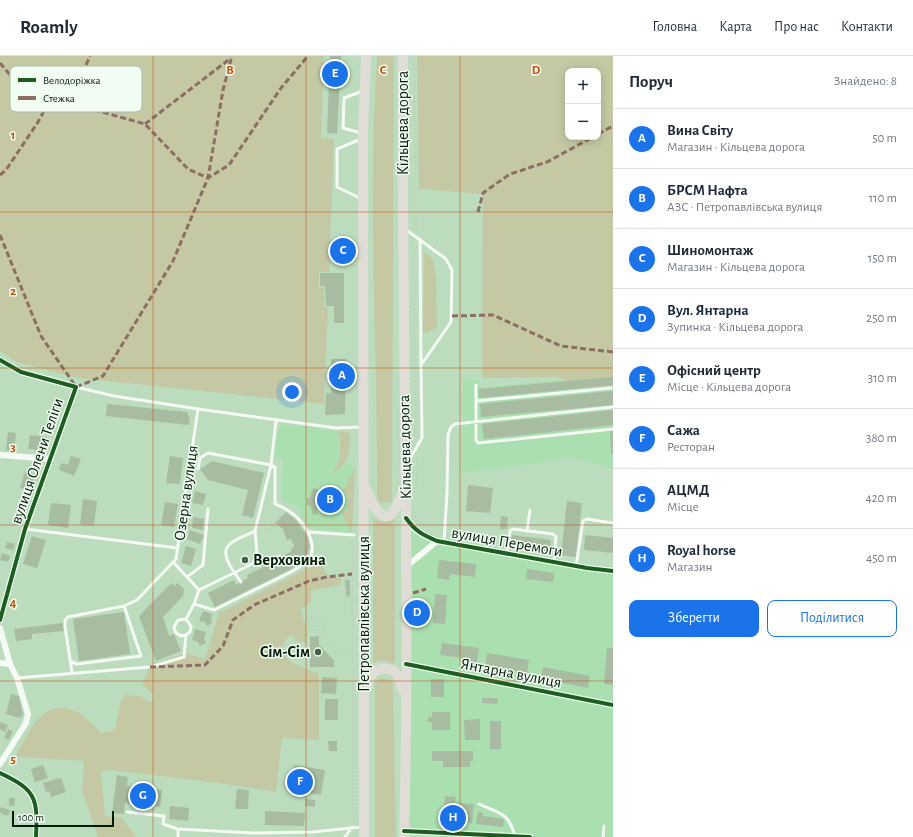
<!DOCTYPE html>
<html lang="uk">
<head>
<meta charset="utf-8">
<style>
	:root { --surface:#fff; --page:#f6f6f7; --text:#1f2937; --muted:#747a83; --line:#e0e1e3; --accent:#1a73e8 }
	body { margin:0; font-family:"Alegreya Sans",sans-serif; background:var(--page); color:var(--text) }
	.controls { position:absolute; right:12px; top:12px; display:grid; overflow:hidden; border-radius:8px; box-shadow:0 2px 10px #0003 }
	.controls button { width:36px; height:36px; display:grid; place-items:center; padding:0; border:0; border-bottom:1px solid var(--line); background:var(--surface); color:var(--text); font:20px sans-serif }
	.scale { position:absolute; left:12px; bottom:10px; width:102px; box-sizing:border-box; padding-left:4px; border:2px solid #041c08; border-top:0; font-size:11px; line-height:14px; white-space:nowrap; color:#041c08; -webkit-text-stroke:3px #f1fdf2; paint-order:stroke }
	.you { position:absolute; left:292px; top:336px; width:14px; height:14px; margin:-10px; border:3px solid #fff; border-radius:50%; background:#1a73e8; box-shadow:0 0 0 6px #1a73e833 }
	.badge { display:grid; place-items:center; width:26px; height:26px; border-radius:50%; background:var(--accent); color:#fff; font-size:13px; font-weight:700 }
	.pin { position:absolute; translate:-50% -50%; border:2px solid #fff; box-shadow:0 1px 4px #0006 }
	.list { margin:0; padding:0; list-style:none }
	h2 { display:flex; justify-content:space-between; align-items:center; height:52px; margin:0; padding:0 16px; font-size:17px }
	h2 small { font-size:13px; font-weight:400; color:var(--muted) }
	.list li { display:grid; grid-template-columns:26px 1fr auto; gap:12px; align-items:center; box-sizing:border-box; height:60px; padding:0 16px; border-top:1px solid var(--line) }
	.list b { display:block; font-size:15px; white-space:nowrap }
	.list p { margin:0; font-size:13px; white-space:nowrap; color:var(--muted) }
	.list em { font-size:13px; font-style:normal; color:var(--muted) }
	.actions { display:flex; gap:8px; padding:12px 16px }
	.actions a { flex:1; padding:9px 0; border:1px solid var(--accent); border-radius:8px; text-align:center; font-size:14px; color:var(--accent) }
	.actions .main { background:var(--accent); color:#fff }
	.map { position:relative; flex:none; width:613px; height:781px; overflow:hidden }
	header { display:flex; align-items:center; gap:24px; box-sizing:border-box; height:56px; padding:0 20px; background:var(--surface); border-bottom:1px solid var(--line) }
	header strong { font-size:19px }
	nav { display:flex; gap:22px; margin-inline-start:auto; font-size:14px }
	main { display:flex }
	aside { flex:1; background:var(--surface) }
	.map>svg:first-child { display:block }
	.built { fill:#aadfaf }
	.green { fill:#c4c9a4; fill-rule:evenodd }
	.building { fill:#a7bca0 }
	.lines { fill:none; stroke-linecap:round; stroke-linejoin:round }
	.path { stroke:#c1cac1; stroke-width:1; stroke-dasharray:2 2; stroke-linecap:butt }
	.service { stroke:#f5faf5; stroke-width:3 }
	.minor { stroke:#f5faf5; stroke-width:6 }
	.trunk { stroke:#e0ddd7; stroke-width:10 }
	.quiet { stroke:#8d6e63; stroke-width:3; stroke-dasharray:6 3; stroke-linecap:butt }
	.cycleway-casing { stroke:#f1fdf2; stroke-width:6 }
	.cycleway { stroke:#1b5e20; stroke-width:4 }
	.grid { fill:none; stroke:#c6500b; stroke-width:1; stroke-opacity:0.55 }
	.poi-dot { fill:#446048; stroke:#f1fdf2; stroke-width:1.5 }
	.labels { text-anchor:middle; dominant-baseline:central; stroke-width:3; stroke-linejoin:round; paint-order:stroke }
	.street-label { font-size:16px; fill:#041c08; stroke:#f1fdf2 }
	.poi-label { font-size:16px; font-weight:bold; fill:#041c08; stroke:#f1fdf2; text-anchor:start }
	.key { fill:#f1fdf2; stroke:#aabaac; stroke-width:1 }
	.key-label { font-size:11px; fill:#041c08 }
	.grid-label { font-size:13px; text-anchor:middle; font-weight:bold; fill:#c6500b; stroke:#f1fdf2; stroke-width:3; stroke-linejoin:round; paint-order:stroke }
</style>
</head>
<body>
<header>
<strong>Roamly</strong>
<nav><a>Головна</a><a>Карта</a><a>Про нас</a><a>Контакти</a></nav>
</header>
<main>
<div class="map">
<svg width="613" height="781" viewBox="0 0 613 781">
	<rect width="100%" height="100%" fill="#bbddbe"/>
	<!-- built -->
	<path class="built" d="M613,319V413L576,402L462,417L463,324H479L480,332Z
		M284,368L338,375L339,401L334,415L342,412L346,406L355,412L352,476L347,477L311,472L306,469L298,451L282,445L283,402L275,401L278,372Z
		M406,462L413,472L437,485L613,515V781H530L404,775Z"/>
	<!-- green -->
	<path class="green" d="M0,0H324L321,82L334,83L329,216H319V231L324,232V251H328L324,348L78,322L16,306L0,294Z
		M377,0H394L392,442V446L380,447L377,441C378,294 367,147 377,0Z
		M417,0H613V330L577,332L558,321L482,322L483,138L419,133ZM568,15H598V81H568Z
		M426,197L433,203L436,221L437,271L429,276L423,277L424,198Z
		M338,375L350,377C350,395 350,410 330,418C342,409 341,388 338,375Z
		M355,412L352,475V476L343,460V455H347L348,437L343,436L344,433Z
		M373,463L382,466L395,463V608L382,604L373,607Z
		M320,506L329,522H341V529L311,535V546L300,554L307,572L306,587L298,586L291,579C266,601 303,612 319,618V684L282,682L276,736L226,728L110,714L101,716L105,760L122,762L136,781H98L82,735L84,705L15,701C29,677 42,640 77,656C86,660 94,670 101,677L115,674L120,647L125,639L140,640L150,647L155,641L142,628L150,609L185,597L205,603L219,557Z
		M383,622L391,624L393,627L396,781H375V627L379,623Z"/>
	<!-- building -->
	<path class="building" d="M330,0H341L337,78L327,77Z
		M320,217H344V267H334V250H326L325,230H320Z
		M331,303H346L345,358L325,359L326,337H331Z
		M613,321V329L479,342L478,333Z
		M613,335V349L481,361L480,348Z
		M107,348L187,356L190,363L189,369L106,360Z
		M613,354V369L484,383L482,368Z
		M610,374H613V398H611Z
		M8,376L16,377L14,396L6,394Z
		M30,379L47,381L46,395L28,393Z
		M71,400L81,403L74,420L59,414L61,407L68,409Z
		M170,400L183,402L180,428L166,427Z
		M212,405L264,417L253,462L242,459L248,434L208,424L200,413Z
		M25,415L35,418L30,435L20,432Z
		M468,429L493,432L490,457L466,455Z
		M313,432L318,433V436L337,441L336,449L317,454L318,458L313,459L310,449H307V442H310Z
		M195,435L206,438L203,449L192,447Z
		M83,443L97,445L94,470L80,468Z
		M567,445L582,447L576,501L561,499Z
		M165,446L178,448L174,471L161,469Z
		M51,447L71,449L68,472L48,469Z
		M286,456L296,464L308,481L310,491L307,499L295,511L215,551L208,537L234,524L236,529L248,522L247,519L269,508L268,506L290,496L294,490L291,483L287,484L283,473L275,467Z
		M501,460L508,461L507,473H500Z
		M193,461L204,463L203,474L192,472Z
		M190,474L204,479L200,488L187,483Z
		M512,479L551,484L550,496L510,491Z
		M585,479L613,482V497L584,494Z
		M32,480L46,484L37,512L23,508Z
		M7,486L15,488L13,494L5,492Z
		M186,490L196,493L191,510L181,507Z
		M2,497L10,500L8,506L0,504Z
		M439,504L476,508L475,521L450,518L449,524L437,522Z
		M527,513L554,517L553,526L526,523Z
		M345,524H350V540L346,541Z
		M171,527L175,530L177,527L184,533L183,540L163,561L169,580L174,578L181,595L156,605L139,560Z
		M435,538L447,539L445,568L433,567Z
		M420,543V562L416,563L415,544Z
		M203,555L212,558L211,563L212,567L207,570L205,566L199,565Z
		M124,556L130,598L79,605L73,563Z
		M63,567L64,575L32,578V583L16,585L14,573Z
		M195,573L206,576L204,582L206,587L200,590L198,586L192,584Z
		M319,580V589L334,604V611H310V581Z
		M442,587L479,592L476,612L463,610L464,602L440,599Z
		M607,592H613V629L604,628Z
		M487,597L529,604L527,617L485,611Z
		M543,611L590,620L588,632L541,623Z
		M322,621L337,622L336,638L321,637Z
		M431,623H444V641H431Z
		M11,638L19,640L23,659L20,662L6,658Z
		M482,642H498L497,648L482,647Z
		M325,643H338V664H325Z
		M432,656H450V674H432V666H428V661H432Z
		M480,663V684H465L464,664Z
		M490,665H501V693H490Z
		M0,666L8,669L5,676L0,673Z
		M8,673L13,675L9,684L4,682Z
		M328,685H337V695H329Z
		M432,695H473V705H470V711H443V705H432Z
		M43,709L48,722L35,726L31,713Z
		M294,709L325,714L321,739L290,734Z
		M117,719L128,721L127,730L162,734L160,751L125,747L124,758L112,757Z
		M61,722L66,736L51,741L49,735L46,736L43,727Z
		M237,733L249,734L248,753H235Z
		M445,740L456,741L455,747L474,748L472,767L443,765Z
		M9,742H15L14,750H9Z
		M305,743L315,744V751L305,750Z
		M170,750L189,752L188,765L169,763Z
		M0,751L10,754L8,760L0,757Z
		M265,755L305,757L304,770L265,769Z
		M478,756L483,757V760L504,763L503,771L476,768Z"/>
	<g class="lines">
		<!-- path -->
		<path class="path" d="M414,0L416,175
			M415,196L414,293L416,381
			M415,437L418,413L417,400
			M415,460L418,466
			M260,474L271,473L272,466L282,457
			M419,484V491
			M352,534L353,484
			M348,540L347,534H352L353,766
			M417,545L418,551
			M323,571L320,574L310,575L308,567L309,563L316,560L322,563C324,572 324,590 335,595C339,597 347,596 352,596"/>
		<!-- service -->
		<path class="service" d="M361,77L343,72L344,42L363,35
			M361,83L337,93V131L362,143
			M405,173L446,203L452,214L451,266L421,309L422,382L408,406
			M420,183L421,309
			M476,329V384L478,387L613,373
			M76,331L114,340L198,353
			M476,345L611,332
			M25,473L178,492
			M527,475L530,454
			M309,476L354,479
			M444,486L447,437L448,379L451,371L455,368L613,351
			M507,497L510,475L513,473L553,478L556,481L554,506
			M174,507L199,534
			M576,510L583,465L587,463L613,467
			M187,521L203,509L208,453
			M241,526C235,517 218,498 230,488C236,482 248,479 255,475
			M194,548L214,554L291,516L310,504C311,500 313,493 312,489C309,469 292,454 275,448V411L271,409L208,397L200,402L198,413
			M186,563L194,548L199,534L248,510L253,507L257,497L255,475L271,409L276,365
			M70,605L77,608L141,600L124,550
			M72,616L65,571V564L68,561L124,550L137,544L176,503L198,353L336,372L362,371
			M17,622L150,611L184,601L186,579L190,576L191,570L186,563L178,564L174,571C175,578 180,581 186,579
			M479,748C501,758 508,756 515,780
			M127,756L164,760L163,768L178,773L253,777L312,776L362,771
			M178,781V773
			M345,781L352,771
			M603,781L604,770"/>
		<!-- minor -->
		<path class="minor" d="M0,304L21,316L76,331L25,473L0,564
			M0,399L51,403
			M407,464C415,476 424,480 437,485L587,512L613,515
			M407,510L437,485
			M0,572L10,608L17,622L28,658L26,667L0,708
			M0,607L10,608
			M406,608L613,649
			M0,717C36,734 38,742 36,781
			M404,775L530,781"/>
		<!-- trunk -->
		<path class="trunk" d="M403,0C401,260 411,521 404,781
			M366,433C369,441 382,473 394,455C398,449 401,439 404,432
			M367,632C368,627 369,622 372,618C379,610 394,611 399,621C400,624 401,629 402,633
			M364,781L363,78L366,0"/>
		<!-- quiet -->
		<path class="quiet" d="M0,7L16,26L59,44L145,68L188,113L208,122L229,109L281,32L308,0
			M145,68L231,2
			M598,78L613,70
			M0,119L6,114L38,66L52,41L77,29L90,0
			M478,156L483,137L510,118L547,106L593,81
			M0,179L41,280L76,331L103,320L173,205L208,122L223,34L232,0
			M452,260L493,259L561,290L613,296
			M413,537L426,533
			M150,611L205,609L223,590L233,564L254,549L309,525L327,521L352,518"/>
		<defs>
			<path id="cycleway" d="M0,304L21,316L76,331L25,473L0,564
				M406,462C415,475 423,479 437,485L587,512L613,515
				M406,608L613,649
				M0,717C36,734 38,742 36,781
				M404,775L530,781"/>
		</defs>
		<!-- cycleway casing -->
		<use href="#cycleway" class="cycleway-casing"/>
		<!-- cycleway -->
		<use href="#cycleway" class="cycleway"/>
	</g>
	<!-- grid -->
	<path class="grid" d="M153,0V781M306,0V781M460,0V781M0,156H613M0,312H613M0,469H613M0,625H613"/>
	<!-- markers -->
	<g class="poi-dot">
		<circle cx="245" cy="504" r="4"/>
		<circle cx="318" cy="596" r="4"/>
	</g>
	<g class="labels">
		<!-- street labels -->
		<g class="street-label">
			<text transform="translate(403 67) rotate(-90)">Кільцева дорога</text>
			<text transform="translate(405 391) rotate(-91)">Кільцева дорога</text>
			<text transform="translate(37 405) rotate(-71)">вулиця Олени Теліги</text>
			<text transform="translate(186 437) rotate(-82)">Озерна вулиця</text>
			<text transform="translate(507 486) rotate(10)">вулиця Перемоги</text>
			<text transform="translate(364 558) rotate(-90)">Петропавлівська вулиця</text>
			<text transform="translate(511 617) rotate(11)">Янтарна вулиця</text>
		</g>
		<!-- poi labels -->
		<g class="poi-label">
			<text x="253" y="504">Верховина</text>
			<text x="310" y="596" text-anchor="end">Сім-Сім</text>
		</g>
	</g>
	<!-- legend -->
	<rect x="10" y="10" width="132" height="46" rx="6" class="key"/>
	<rect x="18" y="22" width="18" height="4" fill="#1b5e20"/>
	<rect x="18" y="40" width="18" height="4" fill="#8d6e63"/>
	<g class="key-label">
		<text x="43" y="28">Велодоріжка</text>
		<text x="43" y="46">Стежка</text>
	</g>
	<g class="grid-label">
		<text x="230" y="18">B</text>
		<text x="383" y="18">C</text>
		<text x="536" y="18">D</text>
		<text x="13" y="83">1</text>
		<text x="13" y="239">2</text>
		<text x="13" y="395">3</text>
		<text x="13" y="551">4</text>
		<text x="13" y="707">5</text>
	</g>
</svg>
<div class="controls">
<button>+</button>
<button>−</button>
</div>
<div class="scale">100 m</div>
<div class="you"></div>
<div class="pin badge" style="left:342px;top:320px">A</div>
<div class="pin badge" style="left:330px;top:444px">B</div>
<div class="pin badge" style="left:343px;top:195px">C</div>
<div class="pin badge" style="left:417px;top:557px">D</div>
<div class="pin badge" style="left:335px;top:18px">E</div>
<div class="pin badge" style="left:300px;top:726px">F</div>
<div class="pin badge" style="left:143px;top:740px">G</div>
<div class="pin badge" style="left:453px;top:762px">H</div>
</div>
<aside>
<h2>Поруч<small>Знайдено: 8</small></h2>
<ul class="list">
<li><span class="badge">A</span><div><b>Вина Світу</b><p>Магазин · Кільцева дорога</p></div><em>50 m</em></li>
<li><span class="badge">B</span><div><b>БРСМ Нафта</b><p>АЗС · Петропавлівська вулиця</p></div><em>110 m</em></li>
<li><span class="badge">C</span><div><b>Шиномонтаж</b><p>Магазин · Кільцева дорога</p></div><em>150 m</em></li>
<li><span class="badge">D</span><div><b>Вул. Янтарна</b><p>Зупинка · Кільцева дорога</p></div><em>250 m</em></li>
<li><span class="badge">E</span><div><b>Офісний центр</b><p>Місце · Кільцева дорога</p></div><em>310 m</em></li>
<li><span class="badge">F</span><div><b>Сажа</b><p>Ресторан</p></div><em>380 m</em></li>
<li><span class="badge">G</span><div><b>АЦМД</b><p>Місце</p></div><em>420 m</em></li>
<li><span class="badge">H</span><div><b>Royal horse</b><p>Магазин</p></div><em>450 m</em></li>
</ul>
<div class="actions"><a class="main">Зберегти</a><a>Поділитися</a></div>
</aside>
</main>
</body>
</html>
